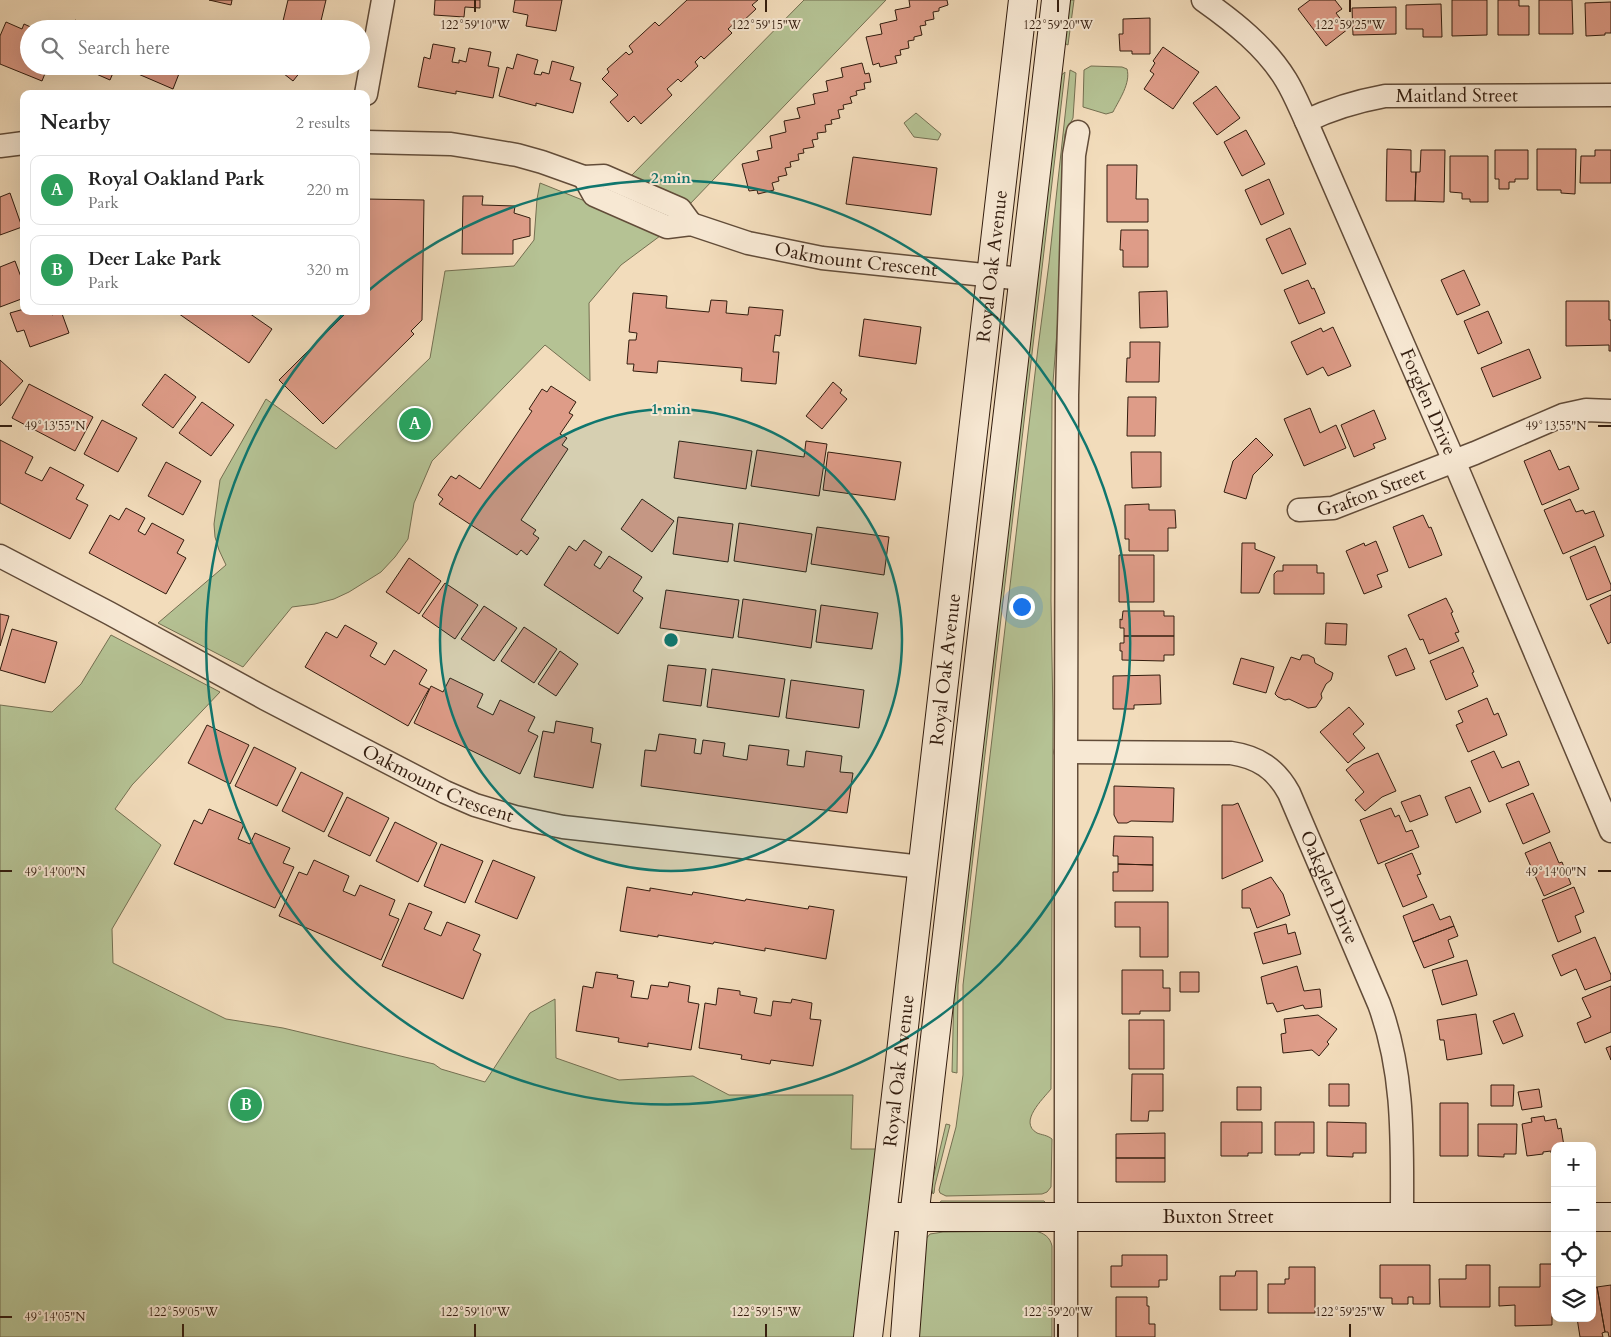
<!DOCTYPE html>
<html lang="en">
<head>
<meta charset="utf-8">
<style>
	:root { --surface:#fff; --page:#f6f6f6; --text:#222; --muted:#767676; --line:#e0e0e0; --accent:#8f2418 }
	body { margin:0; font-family:Cardo,serif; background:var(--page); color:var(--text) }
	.controls { position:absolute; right:15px; bottom:15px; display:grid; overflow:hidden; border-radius:10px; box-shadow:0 5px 20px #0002 }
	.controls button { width:45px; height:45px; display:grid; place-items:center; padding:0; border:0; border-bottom:1px solid var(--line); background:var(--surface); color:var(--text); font:25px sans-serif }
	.you { position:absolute; left:1021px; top:606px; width:18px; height:18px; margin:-12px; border:4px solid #fff; border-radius:50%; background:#1a73e8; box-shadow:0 0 0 8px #1a73e833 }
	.badge { display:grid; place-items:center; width:32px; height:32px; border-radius:50%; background:var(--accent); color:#fff; font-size:16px; font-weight:700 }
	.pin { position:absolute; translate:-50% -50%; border:2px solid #fff; box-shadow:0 1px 5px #0006 }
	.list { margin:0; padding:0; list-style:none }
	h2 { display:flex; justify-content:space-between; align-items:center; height:65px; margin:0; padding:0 20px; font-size:21px }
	h2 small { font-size:16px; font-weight:400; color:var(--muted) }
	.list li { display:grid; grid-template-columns:32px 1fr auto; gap:15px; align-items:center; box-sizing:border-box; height:70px; margin:0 10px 10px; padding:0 10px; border:1px solid var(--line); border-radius:10px }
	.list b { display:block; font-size:19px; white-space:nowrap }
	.list p { margin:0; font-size:16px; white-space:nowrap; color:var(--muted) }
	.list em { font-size:16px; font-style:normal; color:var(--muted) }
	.icon { flex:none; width:28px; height:28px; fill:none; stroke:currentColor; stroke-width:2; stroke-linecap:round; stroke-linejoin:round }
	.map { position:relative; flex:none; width:1611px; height:1337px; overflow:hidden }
	.search { position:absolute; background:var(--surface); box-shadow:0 5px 20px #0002; left:20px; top:20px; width:350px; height:55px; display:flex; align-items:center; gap:12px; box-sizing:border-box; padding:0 18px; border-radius:28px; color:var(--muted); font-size:19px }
	.panel { position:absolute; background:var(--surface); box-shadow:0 5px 20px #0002; left:20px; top:90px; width:350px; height:225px; border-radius:10px }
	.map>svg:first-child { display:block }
	.green { fill:#b5c294; stroke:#746f51 }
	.building { fill:#de9c88; stroke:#321c0e }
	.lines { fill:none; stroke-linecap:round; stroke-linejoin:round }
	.street-casing { stroke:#624c39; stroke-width:25 }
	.secondary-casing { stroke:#321c0e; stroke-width:30 }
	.street { stroke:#f7e8d3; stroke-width:22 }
	.secondary { stroke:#f7e8d3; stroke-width:28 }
	.ticks { fill:none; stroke:#321c0e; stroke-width:2 }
	.ring { fill:none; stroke:#0f766e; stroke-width:2.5 }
	.labels { text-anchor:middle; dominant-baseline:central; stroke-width:4; stroke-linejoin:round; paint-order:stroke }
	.street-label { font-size:19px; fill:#321c0e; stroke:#f7e8d3 }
	.ticks-label { font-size:12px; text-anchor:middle; fill:#321c0e; stroke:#f7e8d3; stroke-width:4; stroke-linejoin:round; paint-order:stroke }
	.centre { fill:#0f766e; stroke:#f7e8d3; stroke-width:2.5 }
	.ring-label { font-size:15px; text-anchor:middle; font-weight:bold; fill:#0f766e; stroke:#f7e8d3; stroke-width:4; stroke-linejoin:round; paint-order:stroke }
</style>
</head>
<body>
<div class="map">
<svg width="1611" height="1337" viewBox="0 0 1611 1337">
	<rect width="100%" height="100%" fill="#f2dcbb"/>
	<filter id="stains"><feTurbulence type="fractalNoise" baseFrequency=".004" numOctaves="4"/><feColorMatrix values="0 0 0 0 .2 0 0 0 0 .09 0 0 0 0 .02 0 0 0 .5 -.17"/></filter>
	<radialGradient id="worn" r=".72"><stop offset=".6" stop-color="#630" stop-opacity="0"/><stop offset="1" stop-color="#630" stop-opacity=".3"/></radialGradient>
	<!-- green -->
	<path class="green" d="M804,0H886L689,205L630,177Z
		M1069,0H1074L1068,45L1064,43Z
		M1091,66L1122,67L1127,69C1131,83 1119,100 1113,112L1106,114L1083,107L1084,70Z
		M1070,70L1076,73L1073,118L1065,134L1060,244V293L1052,395L1051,601L1053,718L1051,1089C1043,1099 1018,1122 1037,1133C1042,1135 1047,1135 1052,1139L1051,1187L1047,1192L1042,1194L946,1196L940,1193L939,1190L956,1127L963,1075V985L1038,348L1049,263Z
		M1065,72L958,985L957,1073L952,1072L954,991L1059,77Z
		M916,113L941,134L938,140L914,137L904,123Z
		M540,183L585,201L660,236L621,265L589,303L590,381L545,345L432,461L414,503L408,539L395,557L381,572L349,592L334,599L315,604L292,607L243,667L158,623L226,565L219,550L215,537L214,524L220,480L266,399L336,449L430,358L445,271L514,266L534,240L537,199Z
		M111,635L220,692L132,785L115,809L161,845L112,929L113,963L226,1019L283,1028L434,1064L441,1069L485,1082L530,1013L555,999L556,1058L619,1080L693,1076L729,1095H853L851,1149H876L859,1337H0V705L52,712L81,684Z
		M946,1124L950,1125L935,1185L934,1193L933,1194L931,1187Z
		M941,1201H1044L1046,1203L1042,1205L939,1204Z
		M1035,1231C1044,1233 1050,1237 1052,1246V1337H916L925,1240L930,1234L943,1232Z"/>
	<!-- building -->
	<path class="building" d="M209,0H232L231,5Z
		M288,0H326L319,29L283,21Z
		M435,0H480V8L465,7L464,17L434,15Z
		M515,0H562L556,31L526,26L528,15L513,12Z
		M687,0H758L752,5L756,9L741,23L738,20L728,29L732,33L704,59L701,56L695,62L698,66L681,82L678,79L667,89L672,95L641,124L634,116L628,122L610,102L618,95L602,79L609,72L607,69L626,52L629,55L633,52L629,46L655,22L659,26Z
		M909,0H947L948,5L939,8V11L933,12L934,19L925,21L926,25L920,26L922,35L914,37V40L908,41L909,48L900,50L901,55L895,56L897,63L880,67L879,63L873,65L866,37L882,34L880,24L897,20L895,10L910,7Z
		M1310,0H1335L1342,9L1336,13L1348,29L1326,46L1298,9Z
		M1452,0H1487V35L1452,36Z
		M1498,0H1519V6H1529V35H1498Z
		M1539,0H1572L1573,34H1539Z
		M1611,2V33H1605V35L1586,36L1585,3Z
		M1441,4L1442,37H1423V29H1406V5Z
		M1396,7V34L1353,35L1352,8Z
		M1150,18V54H1132V51H1120L1119,34H1123V19Z
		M75,20L91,27L93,23L107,29H71Z
		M6,22L22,29L24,24L35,29H29V66H48L42,81L0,64V36Z
		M433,44L455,48L452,62L459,63V60L466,62L469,48L491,52L488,66L499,68L493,98L456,91V94L418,87L424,57L430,59Z
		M1163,47L1199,72L1173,109L1144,89L1154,74L1150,71L1155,63L1153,61Z
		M517,54L538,60L534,74L541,75L542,72L549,74L552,61L574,67L570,80L581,83L573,113L536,103V106L499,96L507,67L513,69Z
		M862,63L865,74L869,73L871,82L864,83L865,89L856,91L857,95L850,97L852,103L843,105L844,109L838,110L840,118L831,120L832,124L825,125L826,132L817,133L818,139L812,140L814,147L803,149L804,153L798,154L799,160L790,162L791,167L785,168L787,175L778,177L779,181L772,183L774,190L758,194L757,190L749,191L742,164L759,160L757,151L772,148L770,136L786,132L784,121L800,118L797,108L815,104L813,94L828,91L826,81L843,77L841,68Z
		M78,66H116L110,80Z
		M122,66H182L173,89L122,67Z
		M274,66H305L293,81Z
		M1216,86L1240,118L1217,135L1193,103Z
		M1246,130L1265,164L1242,176L1224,142Z
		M1387,149L1411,150V172H1416L1415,201H1386Z
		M1537,149H1576L1575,194L1561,193V190H1537Z
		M1421,150H1445L1444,202L1415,201L1416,172H1420Z
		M1495,150H1528V179H1515V182H1509V189H1499V179H1495Z
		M1595,150H1611V183H1580L1581,156H1595Z
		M1450,156H1488V202H1470V199H1462V193L1450,192Z
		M853,157L937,168L931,215L846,204Z
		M1107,165H1137L1136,199H1148V222H1107Z
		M1269,179L1284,214L1261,225L1245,190Z
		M10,193L22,227L0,235V197Z
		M463,196H483L482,205L515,206L514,213L530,218V236L513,240V254H462Z
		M366,199L424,200L422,320L411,331L414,334L323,424L279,380L348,311H366Z
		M1290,228L1306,264L1282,274L1266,239Z
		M1121,230H1148V267H1123V250H1120Z
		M15,261L24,285V298L0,307V267Z
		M1464,270L1480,305L1457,315L1441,280Z
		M1308,280L1312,289L1314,288L1325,313L1299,324L1284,290Z
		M1167,291L1168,327L1140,328L1139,292Z
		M633,293L667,296L666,308L709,312L711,300L727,301L726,313L748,315L749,307L783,310L780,336L775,335L773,352H779L776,384L741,381L742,368L658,361L657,373L633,371L634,364H627L629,340H636L637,333L629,332Z
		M1566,301H1609V320H1611V351H1609V345L1566,346Z
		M24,309V311H50L52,315L61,311L69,333L30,347L24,330L17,332L10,313Z
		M175,311H246L272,329L249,363Z
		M1488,311L1502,343L1478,354L1464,321Z
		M864,319L921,327L916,364L859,356Z
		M1333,327L1351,366L1328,376L1323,367L1307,375L1291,342L1321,328L1323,332Z
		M1130,342H1160L1159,382H1126L1127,358H1130Z
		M1529,349L1541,378L1493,397L1481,368Z
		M0,360L23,381L0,406Z
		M165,374L196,397L173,428L142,405Z
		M833,382L842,390L840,393L847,399L822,429L806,416Z
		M29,384L93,417L75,451L12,418Z
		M551,386L576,402L569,413L573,415L560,434L567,438L562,445L568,449L521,520L536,530L533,534L539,538L527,555L521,550L517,555L439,504L443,499L438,495L451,476L456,479L459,475L480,489L532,411L529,409L542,389L547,392Z
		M1128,397H1156L1155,436H1127Z
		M202,402L234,425L211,456L179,433Z
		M1310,408L1320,433L1336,425L1346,448L1304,466L1284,419Z
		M1374,410L1386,439L1373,444L1375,448L1354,457L1341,425Z
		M102,420L137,438L118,472L84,454Z
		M1256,438L1273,455L1253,475L1246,499L1224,492L1233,461Z
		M0,440L33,457L25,473L42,481L50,467L84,485L76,499L88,505L70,539L0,503Z
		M679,441L752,451L746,489L674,478Z
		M806,441L827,444L819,496L751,486L757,450L804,457Z
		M1550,450L1559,470L1569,466L1579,489L1542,505L1524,461Z
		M828,452L901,462L895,500L823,490Z
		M1131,452H1161V487L1132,488Z
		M166,462L201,481L183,515L148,496Z
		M642,499L674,521L652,552L621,529Z
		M1570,499L1576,512L1583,510L1585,514L1594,511L1604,536L1563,554L1544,510Z
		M1149,504V510H1175L1176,528H1168V551H1129V539H1125V505Z
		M126,508L145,518L138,531L145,535L152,523L184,540L177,553L186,558L166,594L89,553L110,515L119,520Z
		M1423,515L1429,528L1431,527L1442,555L1409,568L1393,527Z
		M678,517L733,524L728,562L673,554Z
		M739,523L812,534L806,572L734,561Z
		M817,527L889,537L884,575L811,564Z
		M584,540L602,552L594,565L600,569L609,556L642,577L633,591L643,598L618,634L544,585L569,546L576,551Z
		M1376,541L1388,571L1377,575L1382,587L1364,594L1346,551L1364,543L1365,546Z
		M1242,543H1255V549L1275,557L1259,593H1241Z
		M1595,546L1611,585V590L1587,600L1570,557Z
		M1119,555H1154V602H1119Z
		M409,558L441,581L419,614L386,592Z
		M1283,565H1317V573H1324V594H1274V574L1277,571H1283Z
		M445,583L478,605L455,639L422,616Z
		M666,590L739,600L733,638L660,628Z
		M1611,595V642L1608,644L1590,605Z
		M1446,598L1453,612L1451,613L1459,632L1455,633L1459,641L1429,654L1423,639L1420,640L1408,615Z
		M743,599L816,610L811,648L738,637Z
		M821,605L878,613L872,649L816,642Z
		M484,606L517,628L494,661L461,639Z
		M1123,611H1164V616H1174V636H1124V628H1120V619L1122,620Z
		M0,614L9,616L0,646Z
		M1326,623L1347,624L1346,645L1325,644Z
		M345,625L377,643L370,656L385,665L394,650L427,670L419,684L429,689L408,726L305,667L326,632L337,638Z
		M524,627L557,649L534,683L501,661Z
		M12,629L57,642L45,683L0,670Z
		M1124,636H1174V655H1164V661L1122,660V651H1120V643H1124Z
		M1463,647L1474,672L1472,673L1478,686L1446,700L1430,661Z
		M1406,648L1415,669L1396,676L1388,656Z
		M560,651L578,664L556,696L538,684Z
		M1302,655H1308L1314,658L1315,663L1333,673L1331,680L1326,684L1321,694L1322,698L1316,707L1308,708L1289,699L1285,700L1278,697L1275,694L1291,657L1300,660Z
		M1241,658L1274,667L1266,693L1233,684Z
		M668,665L706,669L701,706L663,701Z
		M712,669L785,679L779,717L707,707Z
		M1160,675L1161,704L1134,705V709H1113V676Z
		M450,678L483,694L477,707L493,715L500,700L535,717L528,731L538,736L520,774L414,723L431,686L443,692Z
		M791,680L864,690L859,728L786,718Z
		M1487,698L1494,715L1498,713L1507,735L1468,752L1456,725L1463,722L1458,711Z
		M1349,707L1364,724L1353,734L1365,748L1348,763L1320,732Z
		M556,721L593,728L591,742L601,744L593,788L534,777L543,731L554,733Z
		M207,725L249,745L230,784L188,763Z
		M659,734L696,739L694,753L701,754L703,740L725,743L723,756L747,760L749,745L789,750L787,765L804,767L806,751L842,756L840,772L853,773L847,813L641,786L645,750L656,751Z
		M254,747L296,768L277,806L235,786Z
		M1494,751L1502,768L1519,761L1529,785L1489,802L1471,761Z
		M1378,753L1396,791L1382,797L1365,811L1355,800L1364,792L1346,770L1353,764Z
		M301,772L343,793L324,832L282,811Z
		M1114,786L1174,788L1173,822L1131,821L1127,823H1118L1114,815Z
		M1470,787L1481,812L1456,823L1445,797Z
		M1533,793L1550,832L1523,844L1506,804Z
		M1420,795L1428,815L1410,822L1401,802Z
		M347,797L389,818L370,856L328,836Z
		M1238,803L1263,861L1222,879V805H1233Z
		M1391,808L1395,817L1399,815L1406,832L1412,830L1419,847L1378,864L1360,820Z
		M209,809L244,824L238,839L250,844L255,833L290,848L283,863L294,867L275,908L174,864L194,820L202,824Z
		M395,822L437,843L418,882L376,861Z
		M1114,836L1153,837V865L1118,864V856H1113Z
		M1550,842L1559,863L1562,862L1571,884L1544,896L1525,853Z
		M441,844L483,861L465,903L424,886Z
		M1412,853L1421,874L1417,875L1427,897L1403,907L1385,864Z
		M314,860L349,876L343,891L355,896L360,885L395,900L389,915L399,919L381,960L279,916L299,872L307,875Z
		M493,860L535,877L517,919L475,902Z
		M1118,864L1153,865V891H1113V872H1118Z
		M1271,877L1283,894L1290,915L1257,928L1250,908H1242V890Z
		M627,887L650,891V888L692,895L693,892L745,901L746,899L808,909L809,906L834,910L826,959L765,948V951L714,942L713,944L658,935V937L620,931Z
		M1574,887L1584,912L1575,916L1581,932L1558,942L1542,900Z
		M1115,902H1168V957H1140V927H1115Z
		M409,903L432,912L424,929L441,936L447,922L480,935L473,950L481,954L463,999L382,966Z
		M1433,904L1440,920L1450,916L1454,926L1413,942L1403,916Z
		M1286,924L1288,934L1295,932L1301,954L1263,964L1254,933Z
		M1454,926L1458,936L1448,940L1454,957L1424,968L1413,942Z
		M1595,937L1611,975V980L1585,990L1576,969L1561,976L1552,955Z
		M1467,960L1477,995L1442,1005L1432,970Z
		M1297,966L1304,991L1320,989L1322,1007L1305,1009L1303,1005L1277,1012L1273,1003L1267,1004L1261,977Z
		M1122,970H1163V988H1170V1011H1140V1014H1122Z
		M596,972L618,975L617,978L634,981L631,997L648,999L651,985L668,987L669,982L690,986L688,1002L699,1004L691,1050L648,1043V1047L618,1042L619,1038L576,1031L583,986L593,988Z
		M1180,972H1199V992H1180Z
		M1611,986V1032L1585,1043L1577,1023L1591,1017L1582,998Z
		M718,988L740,991V995L757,998L754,1013L771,1016L773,1001L791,1003L792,999L812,1003L810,1019L821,1020L813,1066L771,1060L770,1064L741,1059L742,1055L699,1048L705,1003L716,1005Z
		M1514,1013L1523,1036L1503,1044L1493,1021Z
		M1476,1014L1482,1054L1447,1060L1444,1040H1440L1437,1020Z
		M1318,1015L1337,1029L1327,1042L1329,1044L1319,1056L1312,1050L1283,1053L1281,1034L1286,1033L1284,1019Z
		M1129,1020H1164V1069H1129Z
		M1611,1046V1060L1606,1048Z
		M1132,1074H1163V1111H1149L1148,1121H1131Z
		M1329,1084H1349V1106H1329Z
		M1491,1085H1514L1513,1106H1491Z
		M1237,1087H1261V1110H1237Z
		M1539,1089L1542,1107L1522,1110L1518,1092Z
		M1440,1103H1468V1156H1440Z
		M1544,1116L1545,1121L1556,1119L1558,1129L1561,1128L1564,1146H1555V1153H1551V1151L1543,1152V1154L1527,1156L1522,1124L1532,1122L1531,1118Z
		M1221,1122H1262V1153H1248V1156H1221Z
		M1275,1122H1314V1153H1300V1155H1275Z
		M1327,1122L1366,1123V1153H1353V1157L1327,1156Z
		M1478,1124H1517L1516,1154H1504V1157L1478,1156Z
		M1165,1133V1158H1116V1134Z
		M1116,1158H1165V1182H1116Z
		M1122,1255H1167V1280H1159V1287H1111V1266H1122Z
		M1540,1264H1555V1313H1552V1325L1515,1326V1305L1499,1306V1287H1540Z
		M1380,1265H1430V1304H1413V1297H1408V1304H1392V1298H1380Z
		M1466,1265H1490V1307H1440L1439,1279H1466Z
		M1289,1267H1315V1313H1268V1284H1285V1279H1289Z
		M1236,1271H1257V1310H1220V1276H1235Z
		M1611,1285V1337H1609L1608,1332H1605L1597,1287Z
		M1597,1287L1605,1332L1602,1333L1603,1337H1580L1577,1318H1592V1288Z
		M1116,1297H1147V1306H1149V1324H1155V1337H1116Z"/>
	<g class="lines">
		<defs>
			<g id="street">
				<path id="s1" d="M1203,0C1234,22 1266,47 1286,80C1294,93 1300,108 1306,121L1454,461L1611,831"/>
				<path d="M366,94L383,0"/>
				<path id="s2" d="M1306,121C1331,109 1358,101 1385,96L1611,95"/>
				<path d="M366,142L451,144L470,147L517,155L542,162L584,177L604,176L680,209L691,224"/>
				<path d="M0,146L24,143"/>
				<path id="s3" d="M584,177L594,195L667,227L691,224L748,243L822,258L1023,279"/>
				<path id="s4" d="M1299,510L1333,508L1475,453L1563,415L1586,410L1611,411"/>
				<path id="s5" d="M0,556L109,613L266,699L445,792L475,805L515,817L563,827L922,867"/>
				<path id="s6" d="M1066,752L1231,753C1258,757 1276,769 1289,793L1379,1004C1405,1074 1402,1144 1402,1217"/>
				<path d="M1066,1337V752L1067,395L1074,155L1078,132"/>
			</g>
			<g id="secondary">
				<path id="s7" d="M896,1217H1555"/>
				<path d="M1592,1217H1611"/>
				<path id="s8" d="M868,1337L1023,0"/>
				<path d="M905,1337L914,1218L1056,0"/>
			</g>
		</defs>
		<!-- street casing -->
		<use href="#street" class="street-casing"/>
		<!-- secondary casing -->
		<use href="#secondary" class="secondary-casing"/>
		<!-- street -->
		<use href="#street" class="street"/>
		<!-- secondary -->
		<use href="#secondary" class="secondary"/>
	</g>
	<!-- ticks -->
	<path class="ticks" d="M475,0V12M766,0V12M1058,0V12M1350,0V12M0,426H12M1598,426H1611M0,871H12M1598,871H1611M0,1317H12M183,1324V1337M475,1324V1337M766,1324V1337M1058,1324V1337M1350,1324V1337"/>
	<!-- distance rings -->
	<circle cx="671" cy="640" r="231" fill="#0f766e" fill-opacity=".12"/>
	<g class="ring">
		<circle cx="671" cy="640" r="231"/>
		<path d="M368 291A462 462 0 1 1 344 313"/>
	</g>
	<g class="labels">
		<!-- street labels -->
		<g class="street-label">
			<text stroke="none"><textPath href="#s2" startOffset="155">Maitland Street</textPath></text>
			<text stroke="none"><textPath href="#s3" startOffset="294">Oakmount Crescent</textPath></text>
			<text stroke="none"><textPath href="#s8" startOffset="1078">Royal Oak Avenue</textPath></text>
			<text stroke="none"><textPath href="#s1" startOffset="468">Forglen Drive</textPath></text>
			<text stroke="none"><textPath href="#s4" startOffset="75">Grafton Street</textPath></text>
			<text stroke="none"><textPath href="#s8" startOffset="672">Royal Oak Avenue</textPath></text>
			<text stroke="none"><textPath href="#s5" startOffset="494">Oakmount Crescent</textPath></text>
			<text stroke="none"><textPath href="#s6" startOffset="341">Oakglen Drive</textPath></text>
			<text stroke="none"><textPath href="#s8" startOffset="268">Royal Oak Avenue</textPath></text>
			<text stroke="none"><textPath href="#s7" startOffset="322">Buxton Street</textPath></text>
		</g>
	</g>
	<g class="ticks-label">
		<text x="475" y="29">122°59'10"W</text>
		<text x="766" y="29">122°59'15"W</text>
		<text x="1058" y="29">122°59'20"W</text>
		<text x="1350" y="29">122°59'25"W</text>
		<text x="1556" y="430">49°13'55"N</text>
		<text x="55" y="430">49°13'55"N</text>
		<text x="1556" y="876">49°14'00"N</text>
		<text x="55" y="876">49°14'00"N</text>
		<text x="183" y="1316">122°59'05"W</text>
		<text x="475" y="1316">122°59'10"W</text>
		<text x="766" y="1316">122°59'15"W</text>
		<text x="1058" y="1316">122°59'20"W</text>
		<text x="1350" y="1316">122°59'25"W</text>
		<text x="55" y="1321">49°14'05"N</text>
	</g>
	<circle cx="671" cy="640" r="8" class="centre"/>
	<g class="ring-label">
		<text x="671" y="183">2 min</text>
		<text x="671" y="414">1 min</text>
	</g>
	<rect width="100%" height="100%" filter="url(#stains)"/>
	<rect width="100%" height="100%" fill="url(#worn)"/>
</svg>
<div class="controls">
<button>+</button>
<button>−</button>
<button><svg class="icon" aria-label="locate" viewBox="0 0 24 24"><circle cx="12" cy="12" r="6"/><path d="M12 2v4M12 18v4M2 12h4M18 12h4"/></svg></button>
<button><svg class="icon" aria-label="layers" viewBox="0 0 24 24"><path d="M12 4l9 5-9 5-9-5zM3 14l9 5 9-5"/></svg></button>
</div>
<div class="you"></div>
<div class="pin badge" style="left:415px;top:424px;background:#2e9e5b">A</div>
<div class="pin badge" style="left:246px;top:1105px;background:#2e9e5b">B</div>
<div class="search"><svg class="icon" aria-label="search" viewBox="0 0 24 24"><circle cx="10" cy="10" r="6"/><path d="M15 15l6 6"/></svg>Search here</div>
<section class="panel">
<h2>Nearby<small>2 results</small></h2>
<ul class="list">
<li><span class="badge" style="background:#2e9e5b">A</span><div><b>Royal Oakland Park</b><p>Park</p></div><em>220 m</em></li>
<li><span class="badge" style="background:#2e9e5b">B</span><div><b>Deer Lake Park</b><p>Park</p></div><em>320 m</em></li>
</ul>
</section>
</div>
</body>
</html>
